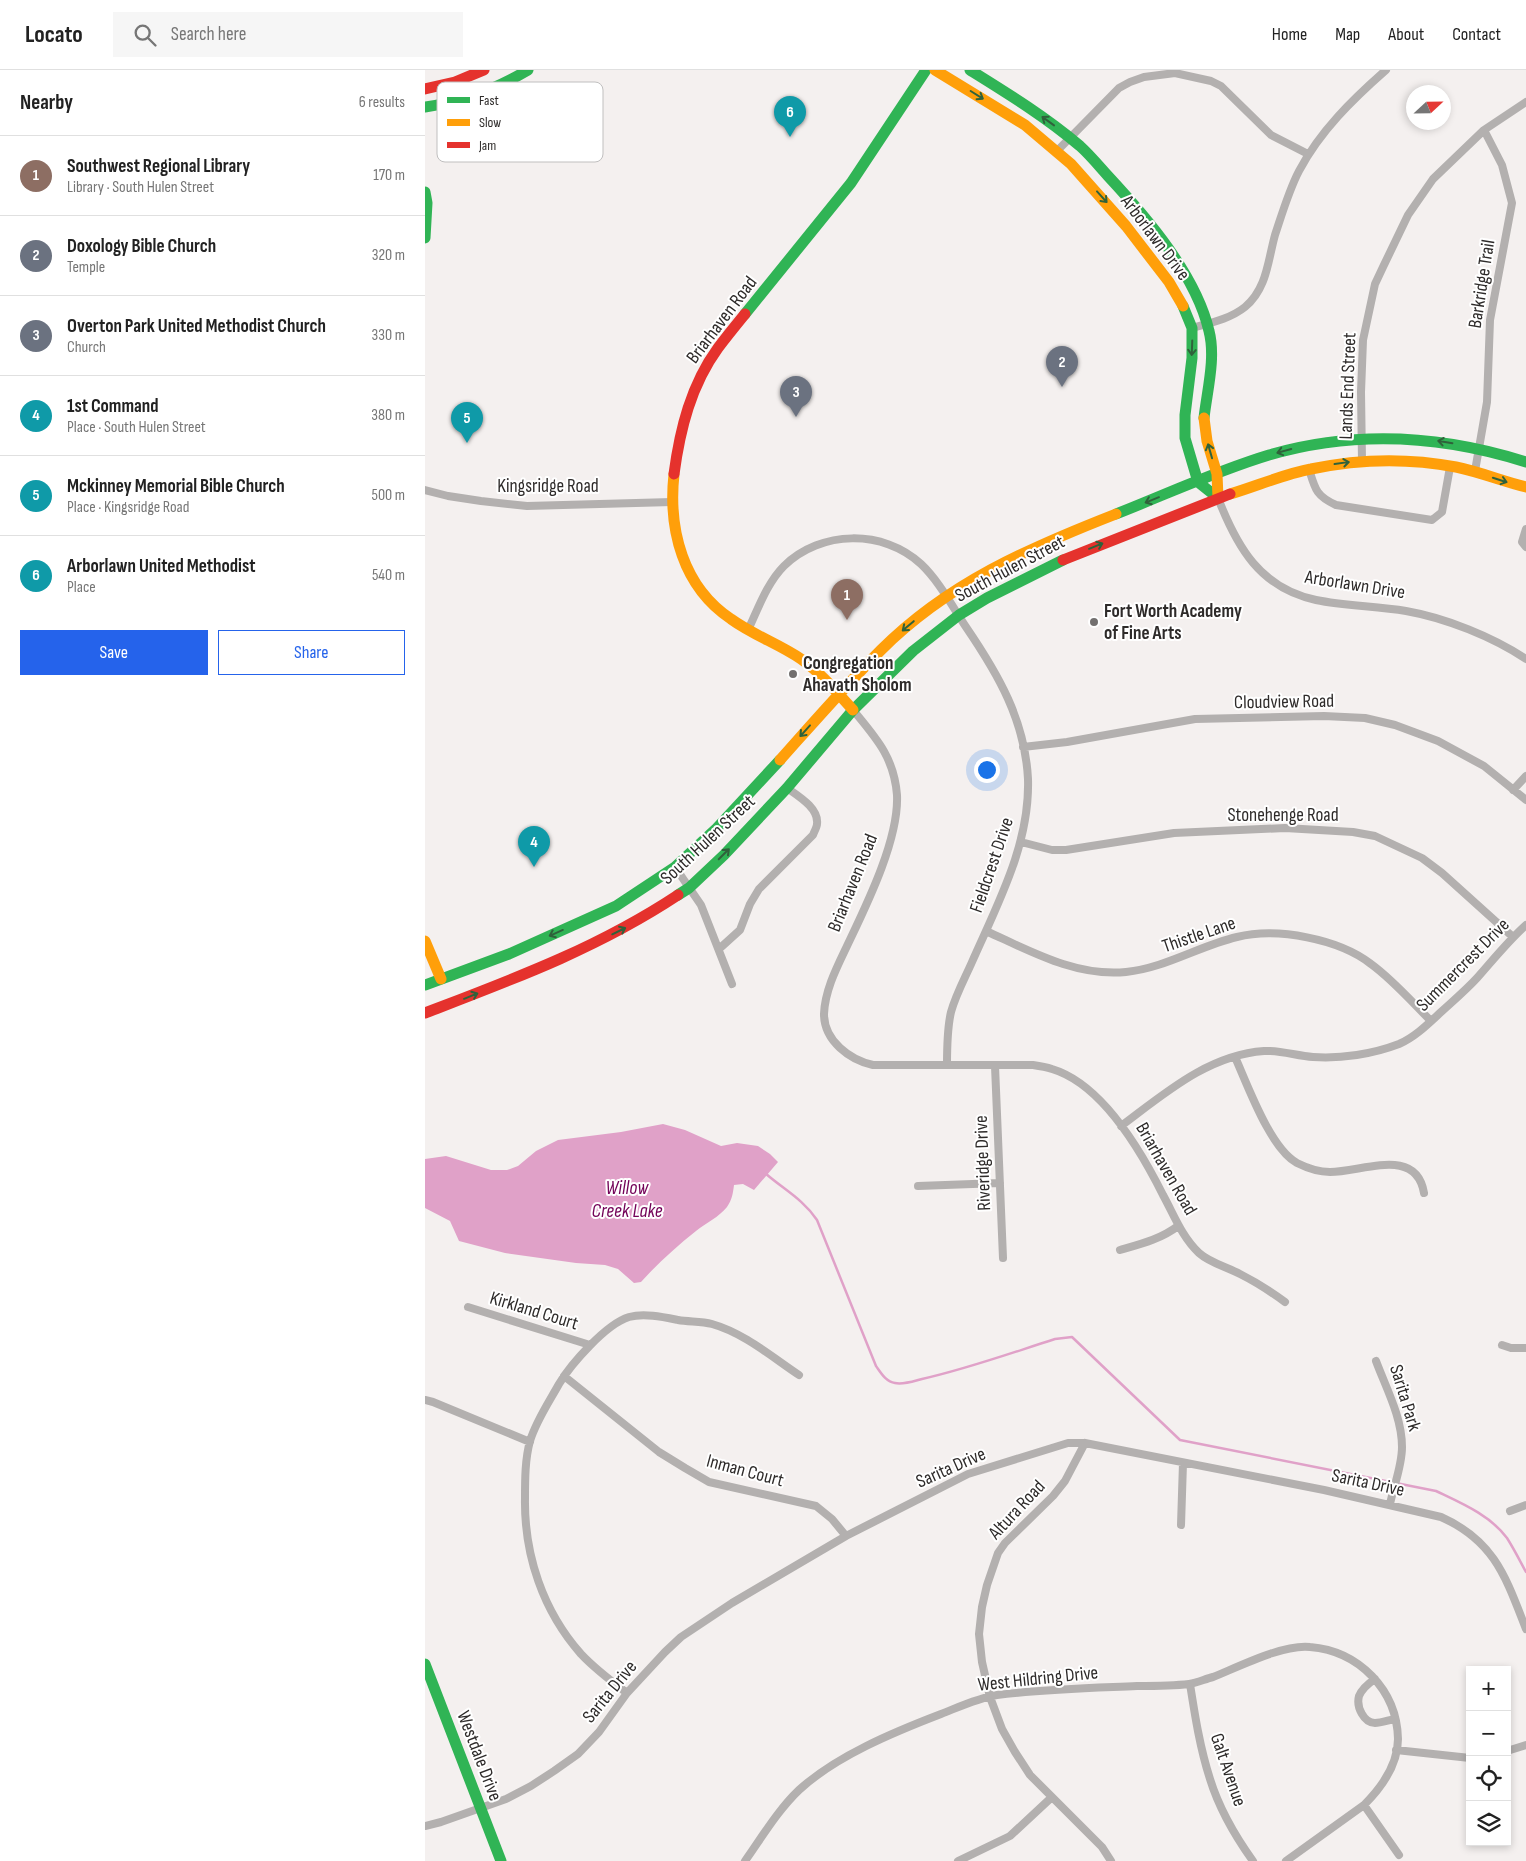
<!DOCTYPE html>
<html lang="en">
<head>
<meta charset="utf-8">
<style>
	:root { --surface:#fff; --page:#f6f6f6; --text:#222; --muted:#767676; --line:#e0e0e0; --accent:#2563eb }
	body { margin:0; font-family:"Sofia Sans Condensed",sans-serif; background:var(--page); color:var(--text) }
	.controls { position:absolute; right:15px; bottom:15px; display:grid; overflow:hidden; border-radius:0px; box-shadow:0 2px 8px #0003 }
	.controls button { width:45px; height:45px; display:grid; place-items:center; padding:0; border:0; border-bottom:1px solid var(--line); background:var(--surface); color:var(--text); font:25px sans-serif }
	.compass { position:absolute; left:981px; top:15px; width:45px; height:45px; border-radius:50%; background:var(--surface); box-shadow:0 2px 8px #0003; rotate:68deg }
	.you { position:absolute; left:561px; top:699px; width:18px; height:18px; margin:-12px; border:4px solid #fff; border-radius:50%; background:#1a73e8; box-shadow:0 0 0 8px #1a73e833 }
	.badge { display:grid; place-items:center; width:32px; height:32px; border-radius:50%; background:var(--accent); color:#fff; font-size:16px; font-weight:700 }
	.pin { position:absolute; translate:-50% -41px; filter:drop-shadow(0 1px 2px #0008) }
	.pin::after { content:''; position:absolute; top:26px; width:18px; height:15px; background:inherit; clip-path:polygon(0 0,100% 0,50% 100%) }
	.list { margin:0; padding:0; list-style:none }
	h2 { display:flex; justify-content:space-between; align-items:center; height:65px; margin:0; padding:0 20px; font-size:21px }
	h2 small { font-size:16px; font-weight:400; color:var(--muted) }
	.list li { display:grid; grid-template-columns:32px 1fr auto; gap:15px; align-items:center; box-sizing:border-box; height:80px; padding:0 20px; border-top:1px solid var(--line) }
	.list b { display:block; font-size:19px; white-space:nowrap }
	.list p { margin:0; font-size:16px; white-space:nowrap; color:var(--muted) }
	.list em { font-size:16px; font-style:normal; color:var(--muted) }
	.actions { display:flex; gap:10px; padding:15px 20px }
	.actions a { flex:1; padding:11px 0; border:1px solid var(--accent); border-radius:0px; text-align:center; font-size:18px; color:var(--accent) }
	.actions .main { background:var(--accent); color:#fff }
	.icon { flex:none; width:28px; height:28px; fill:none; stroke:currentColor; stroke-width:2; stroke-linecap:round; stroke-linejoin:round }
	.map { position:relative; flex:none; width:1101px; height:1791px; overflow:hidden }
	header { display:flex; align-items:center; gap:30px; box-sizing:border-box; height:70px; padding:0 25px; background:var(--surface); border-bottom:1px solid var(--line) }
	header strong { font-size:24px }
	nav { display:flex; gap:28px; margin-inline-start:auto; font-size:18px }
	.search { width:350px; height:45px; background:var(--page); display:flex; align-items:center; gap:12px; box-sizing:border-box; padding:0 18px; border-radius:0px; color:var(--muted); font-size:19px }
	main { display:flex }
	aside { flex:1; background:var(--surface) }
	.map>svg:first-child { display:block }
	.water { fill:#e0a1c8 }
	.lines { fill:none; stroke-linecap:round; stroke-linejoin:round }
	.stream { stroke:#e0a1c8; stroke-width:2.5 }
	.street { stroke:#b3b0af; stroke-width:8 }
	.fast { stroke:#30b455; stroke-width:11 }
	.slow { stroke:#ff9f0a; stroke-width:11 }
	.jam { stroke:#e5322d; stroke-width:11 }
	.oneway { stroke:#2f623b }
	.poi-dot { fill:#73706f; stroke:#fff; stroke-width:2 }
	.labels { text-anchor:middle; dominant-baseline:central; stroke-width:4; stroke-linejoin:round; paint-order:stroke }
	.street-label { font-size:19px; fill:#2e2b2a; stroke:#fff }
	.poi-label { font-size:19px; font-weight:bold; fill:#2e2b2a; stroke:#fff; text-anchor:start }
	.water-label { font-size:20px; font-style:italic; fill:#730358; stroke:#fff }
	.key { fill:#fff; stroke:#c0bfbf; stroke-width:1 }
	.key-label { font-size:14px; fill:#2e2b2a }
</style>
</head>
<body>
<header>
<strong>Locato</strong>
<div class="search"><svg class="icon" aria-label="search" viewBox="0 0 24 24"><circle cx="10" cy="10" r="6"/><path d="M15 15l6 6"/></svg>Search here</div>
<nav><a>Home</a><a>Map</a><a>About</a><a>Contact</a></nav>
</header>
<main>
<aside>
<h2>Nearby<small>6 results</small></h2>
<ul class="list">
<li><span class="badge" style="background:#8d6e63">1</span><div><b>Southwest Regional Library</b><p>Library · South Hulen Street</p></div><em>170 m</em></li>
<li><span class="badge" style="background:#6b7280">2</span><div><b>Doxology Bible Church</b><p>Temple</p></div><em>320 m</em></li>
<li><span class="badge" style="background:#6b7280">3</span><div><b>Overton Park United Methodist Church</b><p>Church</p></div><em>330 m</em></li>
<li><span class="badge" style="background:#0f9aa8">4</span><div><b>1st Command</b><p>Place · South Hulen Street</p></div><em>380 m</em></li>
<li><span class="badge" style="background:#0f9aa8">5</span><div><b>Mckinney Memorial Bible Church</b><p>Place · Kingsridge Road</p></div><em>500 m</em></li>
<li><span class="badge" style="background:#0f9aa8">6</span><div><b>Arborlawn United Methodist</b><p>Place</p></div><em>540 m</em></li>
</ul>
<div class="actions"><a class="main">Save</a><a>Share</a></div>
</aside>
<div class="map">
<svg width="1101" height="1791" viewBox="0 0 1101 1791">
	<rect width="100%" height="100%" fill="#f4f0ef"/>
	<!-- water -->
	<path class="water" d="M238,1054L260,1060L296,1076L312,1073L333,1076L345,1084L353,1092L329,1120L318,1114L309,1115C308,1123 307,1130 302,1137C294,1147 281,1153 271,1161C251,1177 233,1193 216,1212L209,1213L193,1199L180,1195L151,1193L80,1183L34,1171L25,1151L0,1138V1089L21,1086L66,1100H82L93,1096L111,1081L133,1070L196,1062Z"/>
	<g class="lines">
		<!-- stream -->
		<path class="stream" d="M340,1103C358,1119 378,1129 392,1150L451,1296C456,1303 461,1312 470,1313C478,1315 489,1311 497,1309C542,1299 586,1283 630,1269L647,1267L755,1370L1011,1421C1036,1433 1065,1445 1082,1468C1089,1479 1095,1491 1101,1502"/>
		<!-- street -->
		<path class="street" d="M632,81L694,18L705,12L719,7L750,3L786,11L796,16L846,65L883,84
			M767,258C785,253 805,249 820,237C842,219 843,190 850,165C857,144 864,120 874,101C895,61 928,29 961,0
			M937,391L936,322L938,270L950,214L958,197L983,145L1008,109L1059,60L1101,32
			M884,399C890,419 891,426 911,435L1007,450L1017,442L1025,397
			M1050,401L1062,332L1065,250L1087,133L1077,95L1059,60
			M0,420L23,426L56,431L102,436L247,432
			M793,428C812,477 835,518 891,530C920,536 951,536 981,541C1021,548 1068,567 1101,589
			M1101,459L1097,472L1101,477
			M323,560C333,539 342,513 359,496C396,460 458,459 496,494C514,511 527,536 541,557C573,604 600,650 603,709C605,774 573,833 547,892C540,908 531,924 526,942C522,959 522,977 522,995
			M428,640C451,668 469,687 472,725C474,770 441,836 422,876C412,897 400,920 399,944C399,971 425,990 448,995H608C615,996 621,997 627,999C677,1014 716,1081 738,1125C749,1145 757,1167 774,1183C785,1193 802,1197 815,1204C831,1212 845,1221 860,1232
			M598,677L642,672L770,649L899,646L940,648L970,655L1013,671L1059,696L1101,730
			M1088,720L1101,706
			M596,772L627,780H641L749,763L860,758L928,762L950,766L997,788L1017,803L1088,867
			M250,797L276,835L307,914
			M561,861C605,881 651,907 701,902C740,898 774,876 812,867C852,857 914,869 946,894C968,910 987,932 1006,951
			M294,879L315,860L325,834L334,819L388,765C389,762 392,757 392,754C394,738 373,726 362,718
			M810,987C823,1016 845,1078 872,1093C882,1098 895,1102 905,1102C938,1102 991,1076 999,1123
			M570,996L578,1188
			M696,1056C739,1024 783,985 839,981C855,980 872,986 888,987C916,989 948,984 974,974C990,967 1003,954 1016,942C1028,931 1041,920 1052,908C1068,890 1083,871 1101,855
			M493,1116L575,1113
			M695,1180C716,1174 736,1169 753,1156
			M43,1237L165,1275
			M1077,1275L1086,1278H1101
			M951,1291C961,1318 977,1347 977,1377C977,1396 969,1415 965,1434
			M139,1306L234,1382L260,1398L284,1412L391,1436L407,1449L421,1466
			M0,1330L8,1332L105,1372
			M660,1373L640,1411L628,1426L580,1473L573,1483L562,1515L557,1537L554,1564L557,1592L565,1627L577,1659L590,1682L605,1705L677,1777L686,1791
			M1085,1441L1101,1435
			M756,1455L758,1393
			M950,1609C944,1613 937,1619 934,1626C931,1637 939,1653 950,1653C956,1653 964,1650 970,1649
			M765,1614C770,1646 775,1678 785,1709C794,1738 810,1766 828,1791
			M202,1623C186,1611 170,1599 156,1584C118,1541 99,1485 100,1428C100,1410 100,1389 105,1371C111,1351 124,1332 134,1314C146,1294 181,1254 204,1247C219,1243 238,1247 253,1250C264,1252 276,1251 287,1254C319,1263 347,1287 374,1305
			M971,1680L1045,1688
			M1082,1681L1101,1675
			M939,1735L974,1785
			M0,1756L16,1752L81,1729L106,1716L129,1701L153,1684L174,1662L202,1623L240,1582L256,1567L307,1533L421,1466L543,1404L643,1373H660L899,1420L1016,1447C1070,1471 1081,1508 1101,1559
			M320,1791C337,1767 353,1740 374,1720C411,1686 469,1662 516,1644C534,1637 553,1628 572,1625C619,1619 666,1618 712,1616C729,1616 747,1616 764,1614C772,1613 780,1609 788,1607C813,1597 858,1574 885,1577C934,1581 972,1620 973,1669C973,1695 956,1718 939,1735L861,1791
			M533,1791L585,1766L627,1727"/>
		<!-- fast -->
		<path class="fast" d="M545,0C582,23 621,47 655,76C665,85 674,96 683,106C722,148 771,205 784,261C791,288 782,321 779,348
			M0,37C37,32 71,19 103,0
			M0,122L2,133L0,168
			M758,236L767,258V288L760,345V368L773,412L793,428
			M320,244L426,113L501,0
			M691,444C742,424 791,401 844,385C930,360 1016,365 1101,392
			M253,825L264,818L299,785L362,718L428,640L488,581L534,545L562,528L638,490
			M0,915L84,884L191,836L250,797L292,758L355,690
			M0,1594L76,1791"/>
		<!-- slow -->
		<path class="slow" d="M510,0L600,55L646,94L701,156L744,212L758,236
			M779,348L782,371L792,404L793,428
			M249,404C243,460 258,517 306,549C328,565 354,574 376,589C396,603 412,622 428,640
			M805,424C832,416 859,404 886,399C933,389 984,388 1031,397C1055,402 1077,411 1101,417
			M355,690C388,653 421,615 456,580C523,513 604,478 691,444
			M0,871L16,909"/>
		<!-- jam -->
		<path class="jam" d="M0,19L30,12L59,0
			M249,404C255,359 266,315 293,278C302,266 311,255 320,244
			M638,490L805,424
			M0,943C89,909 173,878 253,825"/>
	</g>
	<!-- one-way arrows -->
	<defs><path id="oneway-shaft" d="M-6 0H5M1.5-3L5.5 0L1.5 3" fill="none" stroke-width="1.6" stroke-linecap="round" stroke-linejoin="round" transform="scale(1.25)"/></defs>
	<g class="oneway">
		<use href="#oneway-shaft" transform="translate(552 25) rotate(32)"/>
		<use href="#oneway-shaft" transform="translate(623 51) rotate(-144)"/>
		<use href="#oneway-shaft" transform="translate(677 127) rotate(48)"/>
		<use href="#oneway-shaft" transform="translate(767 278) rotate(92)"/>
		<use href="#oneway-shaft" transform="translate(1020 372) rotate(-171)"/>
		<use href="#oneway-shaft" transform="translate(785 381) rotate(-106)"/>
		<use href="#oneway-shaft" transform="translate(859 381) rotate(165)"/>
		<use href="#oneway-shaft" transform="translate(917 393) rotate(-8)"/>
		<use href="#oneway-shaft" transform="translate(1075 410) rotate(18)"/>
		<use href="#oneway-shaft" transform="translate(727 430) rotate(158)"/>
		<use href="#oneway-shaft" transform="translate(671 476) rotate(-22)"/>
		<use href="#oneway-shaft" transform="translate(483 556) rotate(140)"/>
		<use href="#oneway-shaft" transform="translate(380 661) rotate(132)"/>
		<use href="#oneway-shaft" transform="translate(299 784) rotate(-45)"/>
		<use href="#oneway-shaft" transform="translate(194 861) rotate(-26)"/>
		<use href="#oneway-shaft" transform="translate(131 863) rotate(156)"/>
		<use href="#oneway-shaft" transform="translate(46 926) rotate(-22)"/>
	</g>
	<!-- markers -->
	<g class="poi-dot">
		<circle cx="669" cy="552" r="5"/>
		<circle cx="368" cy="604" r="5"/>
	</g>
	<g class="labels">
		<!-- street labels -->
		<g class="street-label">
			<text transform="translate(730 168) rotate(53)">Arborlawn Drive</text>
			<text transform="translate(1057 214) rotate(-81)">Barkridge Trail</text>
			<text transform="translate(297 250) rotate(-53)">Briarhaven Road</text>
			<text transform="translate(923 316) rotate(-88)">Lands End Street</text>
			<text x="123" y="416">Kingsridge Road</text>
			<text transform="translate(585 499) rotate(-28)">South Hulen Street</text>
			<text transform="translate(930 515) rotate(9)">Arborlawn Drive</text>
			<text transform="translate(859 632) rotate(-1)">Cloudview Road</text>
			<text x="858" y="745">Stonehenge Road</text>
			<text transform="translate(283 770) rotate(-43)">South Hulen Street</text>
			<text transform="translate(567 795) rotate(-71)">Fieldcrest Drive</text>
			<text transform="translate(428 813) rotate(-68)">Briarhaven Road</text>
			<text transform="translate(774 865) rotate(-19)">Thistle Lane</text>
			<text transform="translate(1038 895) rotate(-45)">Summercrest Drive</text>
			<text transform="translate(558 1093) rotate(-92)">Riveridge Drive</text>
			<text transform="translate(741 1099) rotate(60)">Briarhaven Road</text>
			<text transform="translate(109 1241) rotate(17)">Kirkland Court</text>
			<text transform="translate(980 1328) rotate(73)">Sarita Park</text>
			<text transform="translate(526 1398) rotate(-24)">Sarita Drive</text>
			<text transform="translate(320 1401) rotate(15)">Inman Court</text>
			<text transform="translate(943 1413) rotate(12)">Sarita Drive</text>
			<text transform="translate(592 1440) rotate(-47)">Altura Road</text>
			<text transform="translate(613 1609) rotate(-6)">West Hildring Drive</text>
			<text transform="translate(185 1622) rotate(-51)">Sarita Drive</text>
			<text transform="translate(54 1686) rotate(69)">Westdale Drive</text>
			<text transform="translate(803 1700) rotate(71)">Galt Avenue</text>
		</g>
		<!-- poi labels -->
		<g class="poi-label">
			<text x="679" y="541">Fort Worth Academy<tspan x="679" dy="22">of Fine Arts</tspan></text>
			<text x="378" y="593">Congregation<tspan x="378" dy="22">Ahavath Sholom</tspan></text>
		</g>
		<!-- water labels -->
		<g class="water-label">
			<text x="202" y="1118">Willow<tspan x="202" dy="23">Creek Lake</tspan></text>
		</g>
	</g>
	<!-- legend -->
	<rect x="12" y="12" width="166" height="80" rx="8" class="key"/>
	<rect x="22" y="27" width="23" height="6" fill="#30b455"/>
	<rect x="22" y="49" width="23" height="7" fill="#ff9f0a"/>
	<rect x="22" y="72" width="23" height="6" fill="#e5322d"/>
	<g class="key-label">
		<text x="54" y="35">Fast</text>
		<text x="54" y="57">Slow</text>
		<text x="54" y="80">Jam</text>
	</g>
</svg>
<div class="controls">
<button>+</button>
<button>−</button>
<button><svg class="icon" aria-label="locate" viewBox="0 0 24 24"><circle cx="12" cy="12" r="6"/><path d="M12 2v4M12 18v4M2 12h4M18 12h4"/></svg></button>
<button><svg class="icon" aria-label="layers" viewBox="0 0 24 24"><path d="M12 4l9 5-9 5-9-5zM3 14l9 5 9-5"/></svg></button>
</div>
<svg class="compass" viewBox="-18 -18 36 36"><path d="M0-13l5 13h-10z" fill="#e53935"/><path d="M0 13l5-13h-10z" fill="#767676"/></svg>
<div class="you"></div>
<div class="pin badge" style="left:422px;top:550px;background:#8d6e63">1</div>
<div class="pin badge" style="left:637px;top:317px;background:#6b7280">2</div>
<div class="pin badge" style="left:371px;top:347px;background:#6b7280">3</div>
<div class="pin badge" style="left:109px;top:797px;background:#0f9aa8">4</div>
<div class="pin badge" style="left:42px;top:373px;background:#0f9aa8">5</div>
<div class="pin badge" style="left:365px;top:67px;background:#0f9aa8">6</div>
</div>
</main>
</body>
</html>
